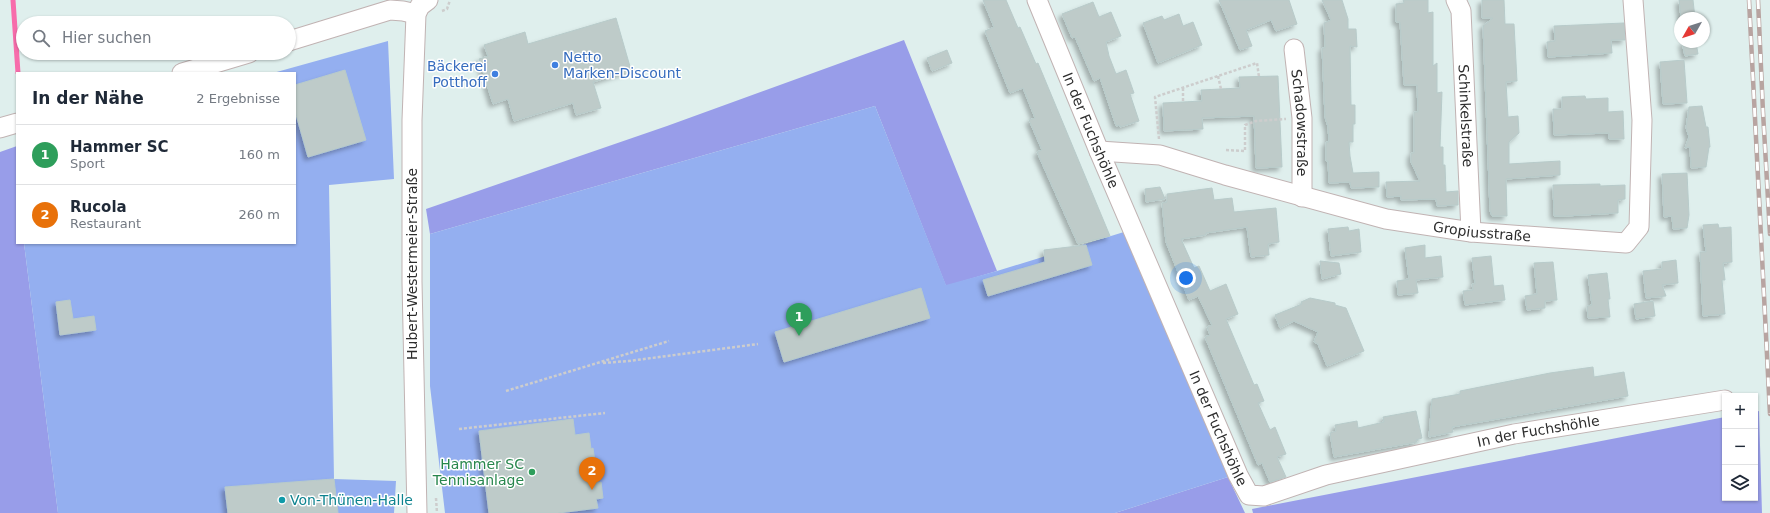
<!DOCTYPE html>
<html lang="de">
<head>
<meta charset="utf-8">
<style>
	:root { --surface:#fff; --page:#f6f6f7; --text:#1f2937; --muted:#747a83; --line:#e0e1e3; --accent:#ff4e3c }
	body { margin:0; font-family:"DejaVu Sans",sans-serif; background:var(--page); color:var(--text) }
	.controls { position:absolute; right:12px; bottom:12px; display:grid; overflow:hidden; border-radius:0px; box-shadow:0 1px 3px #0004 }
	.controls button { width:36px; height:36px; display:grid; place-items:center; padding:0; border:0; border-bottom:1px solid var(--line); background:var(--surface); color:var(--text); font:20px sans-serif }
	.compass { position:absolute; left:1674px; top:12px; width:36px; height:36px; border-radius:50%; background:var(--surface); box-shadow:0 1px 3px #0004; rotate:231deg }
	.you { position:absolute; left:1186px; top:278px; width:14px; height:14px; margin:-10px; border:3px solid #fff; border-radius:50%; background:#1a73e8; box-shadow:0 0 0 6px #1a73e833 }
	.badge { display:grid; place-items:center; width:26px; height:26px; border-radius:50%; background:var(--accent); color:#fff; font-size:13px; font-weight:700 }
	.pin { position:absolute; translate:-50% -33px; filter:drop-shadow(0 1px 2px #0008) }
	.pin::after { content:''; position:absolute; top:21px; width:14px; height:12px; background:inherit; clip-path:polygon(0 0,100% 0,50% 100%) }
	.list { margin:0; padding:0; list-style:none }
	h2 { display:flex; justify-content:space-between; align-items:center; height:52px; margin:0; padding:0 16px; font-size:17px }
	h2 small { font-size:13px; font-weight:400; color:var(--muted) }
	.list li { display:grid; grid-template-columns:26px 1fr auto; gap:12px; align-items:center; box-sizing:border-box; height:60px; padding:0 16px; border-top:1px solid var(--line) }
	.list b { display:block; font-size:15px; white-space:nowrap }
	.list p { margin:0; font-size:13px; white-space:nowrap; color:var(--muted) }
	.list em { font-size:13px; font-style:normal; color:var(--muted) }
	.icon { flex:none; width:22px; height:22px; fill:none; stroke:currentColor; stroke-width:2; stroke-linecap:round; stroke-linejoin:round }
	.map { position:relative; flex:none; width:1770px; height:513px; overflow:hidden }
	.search { position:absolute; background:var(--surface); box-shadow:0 1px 3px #0004; left:16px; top:16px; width:280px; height:44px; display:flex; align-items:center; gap:10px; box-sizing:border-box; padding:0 14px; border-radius:22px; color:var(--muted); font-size:15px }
	.panel { position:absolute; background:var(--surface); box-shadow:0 1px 3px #0004; left:16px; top:72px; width:280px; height:172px; border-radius:0px }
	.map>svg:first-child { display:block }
	.green { fill:#989de9 }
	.pitch { fill:#94aff0 }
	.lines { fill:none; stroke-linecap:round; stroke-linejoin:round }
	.stream { stroke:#f76cab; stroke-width:5 }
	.building { fill:#becbc9; stroke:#b8cbca; filter:url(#shadow) }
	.street-casing { stroke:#c1b3b3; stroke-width:21 }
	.path { stroke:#cdcdcd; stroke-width:2.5; stroke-dasharray:3 2; stroke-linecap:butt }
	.street { stroke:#fff; stroke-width:19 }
	.rail-casing { stroke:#b8a4a1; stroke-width:4.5 }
	.rail { stroke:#fff; stroke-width:3; stroke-dasharray:9; stroke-linecap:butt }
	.shop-dot { fill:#3f7fe0; stroke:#fff; stroke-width:1.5 }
	.leisure-dot { fill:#2e9e5b; stroke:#fff; stroke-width:1.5 }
	.culture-dot { fill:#0f9aa8; stroke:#fff; stroke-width:1.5 }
	.labels { text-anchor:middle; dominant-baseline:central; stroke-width:3; stroke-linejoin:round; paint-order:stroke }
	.shop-label { font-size:14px; fill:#366cbe; stroke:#fff; text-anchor:start }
	.street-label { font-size:14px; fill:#2d2d2d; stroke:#fff }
	.leisure-label { font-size:14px; fill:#27864d; stroke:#fff; text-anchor:end }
	.culture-label { font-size:14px; fill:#0d838f; stroke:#fff; text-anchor:start }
</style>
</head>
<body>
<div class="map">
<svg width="1770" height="513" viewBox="0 0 1770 513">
	<defs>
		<filter id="shadow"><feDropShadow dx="-3.5" dy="3.5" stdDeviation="2" flood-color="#0004"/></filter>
	</defs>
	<rect width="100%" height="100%" fill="#dfefed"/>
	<!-- green -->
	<path class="green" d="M904,40L997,271L946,286L875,106L430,234L426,209L667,126Z
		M17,146V243H24L58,513H0V152Z
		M1759,411L1762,513H1253L1252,509L1725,417V498H1755V412Z
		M1228,477L1245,513H1115Z"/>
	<!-- pitch -->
	<path class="pitch" d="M388,41L394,179L329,185L334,479L396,481L394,513H58L24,243H295V73H273Z
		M875,106L946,285L997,271L1124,232L1228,477L1115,513H445L430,386V234Z"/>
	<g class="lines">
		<!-- stream -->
		<path class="stream" d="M13,0L18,73"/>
	</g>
	<!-- building -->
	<path class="building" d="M983,0H1006L1018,28L1020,27L1036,64L1038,63L1110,236L1078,244L1037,152L1042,150L1029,120L1035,118L1023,88L1010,93L985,31L994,27Z
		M1219,0H1289L1297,24L1276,31L1271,20L1246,30L1252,46L1240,50Z
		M1322,0H1342L1348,19V29H1356L1357,47L1350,46L1351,105H1355V124H1353V142H1349L1350,156L1353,173L1379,172V187L1351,188L1350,182L1329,183L1328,161H1326V142H1329L1328,127L1325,117L1322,48H1325L1324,23L1331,20Z
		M1403,0H1428V13L1433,12V66L1437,63V93L1442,92L1440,147H1443V165H1445L1446,192L1458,191V205L1437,206L1436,199L1401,200V196L1387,197L1386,182L1420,181L1411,162V153H1414V112H1418L1417,85H1404L1400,22H1396V4L1404,3Z
		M1482,0H1504L1505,24H1514L1517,81L1506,82L1508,117L1518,116L1519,133L1509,142V164L1560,161V175L1506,179L1507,216H1492L1490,211L1483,26L1493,18H1482Z
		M1679,0H1693L1695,18H1681Z
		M1093,2L1099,17L1111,12L1121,36L1106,42L1109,56L1116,74L1126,70L1134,93L1130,94L1139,121L1120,127V125L1116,126L1100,78L1094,81L1075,37L1072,38L1062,14Z
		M1179,14L1183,26L1193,22L1202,45L1158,63L1143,23L1162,16L1164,20Z
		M616,18L631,70L593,82L601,108L576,115L573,103L514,121L508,99L493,104L479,59L488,56L484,45L525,32L528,44Z
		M1624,23L1625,40H1611L1612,53L1548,57L1547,42L1555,41L1554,26Z
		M1682,42H1696L1698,54L1685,56Z
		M947,50L952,63L932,71L927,58Z
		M1684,60L1687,103L1663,104L1660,62Z
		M345,70L366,140L308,157L295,111V85Z
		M1278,76L1282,167L1256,168L1254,116L1202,118L1203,129L1164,131L1163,103L1202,101L1201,90L1240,88L1239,77Z
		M1585,96L1586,99L1608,98V112L1623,111L1624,139H1609V133L1554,135L1553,109H1562V97Z
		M1702,106L1706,127H1708L1710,147H1709L1706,167L1691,168L1690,147L1685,148L1689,137L1686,128L1689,107Z
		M1687,173L1689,215L1687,228L1673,229L1672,216L1664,217L1662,174Z
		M1600,184V186L1625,185V199L1618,200V213L1565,216H1554L1553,185Z
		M1160,187L1165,199L1146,202L1145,189Z
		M1212,188L1214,200L1232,198L1234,212L1276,208L1279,242L1268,244L1269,255L1251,257L1247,227L1206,233V235L1181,239L1194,268L1199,266L1210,291L1226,284L1238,314L1226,319L1254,385L1257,384L1264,401L1258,403L1270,430L1275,427L1286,454L1277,457L1286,477L1270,482L1262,463L1258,465L1205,337L1210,335L1207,327L1212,325L1198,296L1189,300L1166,242L1162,203L1167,202V194Z
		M1718,224L1719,228L1731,227L1732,262L1723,263L1725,280H1722L1725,314L1703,316L1700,252H1706L1703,225Z
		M1348,227L1349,231L1359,229L1361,252L1331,256L1328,229Z
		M1086,245L1092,265L988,296L983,280L1045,262L1044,250Z
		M1425,245V258L1441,256L1443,277L1416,280L1418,293L1398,295L1397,281L1409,279L1405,248Z
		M1491,256L1494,286L1503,285L1505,300L1465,305L1463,291L1473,290L1472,284H1475L1472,258Z
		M1676,260L1678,283L1662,285L1666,296L1646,298L1643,271L1662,269V262Z
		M1320,261L1339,263L1341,274L1322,279Z
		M1553,262L1557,300L1545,301V308L1527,310L1525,296L1537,294L1534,263Z
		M1607,273L1610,299H1608L1610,317L1588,318L1587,306L1592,305L1588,275Z
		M921,288L930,318L784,362L775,332Z
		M1310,298L1335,303V305L1346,308L1364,351L1327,366L1318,344L1314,342L1318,332L1294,321L1280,328L1275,315L1302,304L1301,302Z
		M70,300L73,319L94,316L96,330L60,335L56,302Z
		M1653,301L1655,316L1636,319L1634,304Z
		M1593,367L1594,377L1624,372L1628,396L1452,427L1453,432L1429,437L1432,399L1460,394V391L1550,373Z
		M1416,411L1422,438L1416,440L1417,442L1334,457L1330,433L1336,431L1335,425L1357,421L1358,428L1384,422L1383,417Z
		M573,419L575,435L589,433L591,449L593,448L598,483L601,482L603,498L596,499L598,508L558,513H489L479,431Z
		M334,479L338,513H228L225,487Z"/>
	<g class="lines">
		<defs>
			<g id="street">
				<path id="s1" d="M1037,0L1099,151L1238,475L1249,495L1264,496L1326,475L1514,434L1725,400"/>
				<path id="s2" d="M1456,0L1461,11L1471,232"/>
				<path d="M289,41L390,10L403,11L416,14"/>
				<path id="s3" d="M1294,49L1302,118V197"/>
				<path d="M182,73L249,53"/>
				<path d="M0,128L17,123"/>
				<path id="s4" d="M1099,151L1160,155L1225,175L1386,219L1471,232L1626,243L1639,227L1642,120L1633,0"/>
				<path d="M417,513L412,282V120L416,14L420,6L428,0"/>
			</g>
		</defs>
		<!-- street casing -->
		<use href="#street" class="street-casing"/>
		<!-- path -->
		<path class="path" d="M442,11L447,9L450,0
			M1218,76L1221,89
			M1183,88V102
			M1159,139L1155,97L1257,63L1259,77
			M1226,150L1245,151V125L1256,121L1286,119
			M603,363L629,361L758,344
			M506,391L669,341
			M459,429L605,413
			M436,498L437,513"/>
		<!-- street -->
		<use href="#street" class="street"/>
		<defs>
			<path id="rail" d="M1749,0L1770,414
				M1758,0L1763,112L1770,234"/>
		</defs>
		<!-- rail casing -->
		<use href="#rail" class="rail-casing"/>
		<!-- rail -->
		<use href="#rail" class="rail"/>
	</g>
	<!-- markers -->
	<g class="shop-dot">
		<circle cx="555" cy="65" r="4"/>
		<circle cx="495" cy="74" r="4"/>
	</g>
	<circle class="leisure-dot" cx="532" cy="472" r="4"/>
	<circle class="culture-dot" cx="282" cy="500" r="4"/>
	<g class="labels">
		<!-- shop labels -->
		<g class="shop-label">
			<text x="563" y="57">Netto<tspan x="563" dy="16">Marken-Discount</tspan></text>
			<text x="487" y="66" text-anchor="end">Bäckerei<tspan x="487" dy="16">Potthoff</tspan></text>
		</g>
		<!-- street labels -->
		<g class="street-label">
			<text stroke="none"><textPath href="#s2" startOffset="117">Schinkelstraße</textPath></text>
			<text stroke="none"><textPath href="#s3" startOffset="74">Schadowstraße</textPath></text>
			<text stroke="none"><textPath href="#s1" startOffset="141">In der Fuchshöhle</textPath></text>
			<text stroke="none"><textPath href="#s4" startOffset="393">Gropiusstraße</textPath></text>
			<text transform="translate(412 264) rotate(-90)">Hubert-Westermeier-Straße</text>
			<text stroke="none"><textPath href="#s1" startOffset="465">In der Fuchshöhle</textPath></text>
			<text stroke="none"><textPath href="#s1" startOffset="836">In der Fuchshöhle</textPath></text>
		</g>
		<!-- leisure labels -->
		<g class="leisure-label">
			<text x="524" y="464">Hammer SC<tspan x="524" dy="16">Tennisanlage</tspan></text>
		</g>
		<!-- culture labels -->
		<g class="culture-label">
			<text x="290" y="500">Von-Thünen-Halle</text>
		</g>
	</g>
</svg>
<div class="controls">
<button>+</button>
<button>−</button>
<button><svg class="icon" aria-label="layers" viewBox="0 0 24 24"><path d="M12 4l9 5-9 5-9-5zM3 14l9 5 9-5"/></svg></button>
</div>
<svg class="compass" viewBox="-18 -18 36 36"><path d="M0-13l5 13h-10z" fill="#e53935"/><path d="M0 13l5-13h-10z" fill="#747a83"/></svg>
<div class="you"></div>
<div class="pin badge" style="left:799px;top:336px;background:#2e9e5b">1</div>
<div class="pin badge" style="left:592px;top:490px;background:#e8710a">2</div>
<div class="search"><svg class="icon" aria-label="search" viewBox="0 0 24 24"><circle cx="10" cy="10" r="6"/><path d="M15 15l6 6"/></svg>Hier suchen</div>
<section class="panel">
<h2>In der Nähe<small>2 Ergebnisse</small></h2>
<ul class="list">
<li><span class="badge" style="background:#2e9e5b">1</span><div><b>Hammer SC</b><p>Sport</p></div><em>160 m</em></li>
<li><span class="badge" style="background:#e8710a">2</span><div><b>Rucola</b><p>Restaurant</p></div><em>260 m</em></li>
</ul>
</section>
</div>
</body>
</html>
